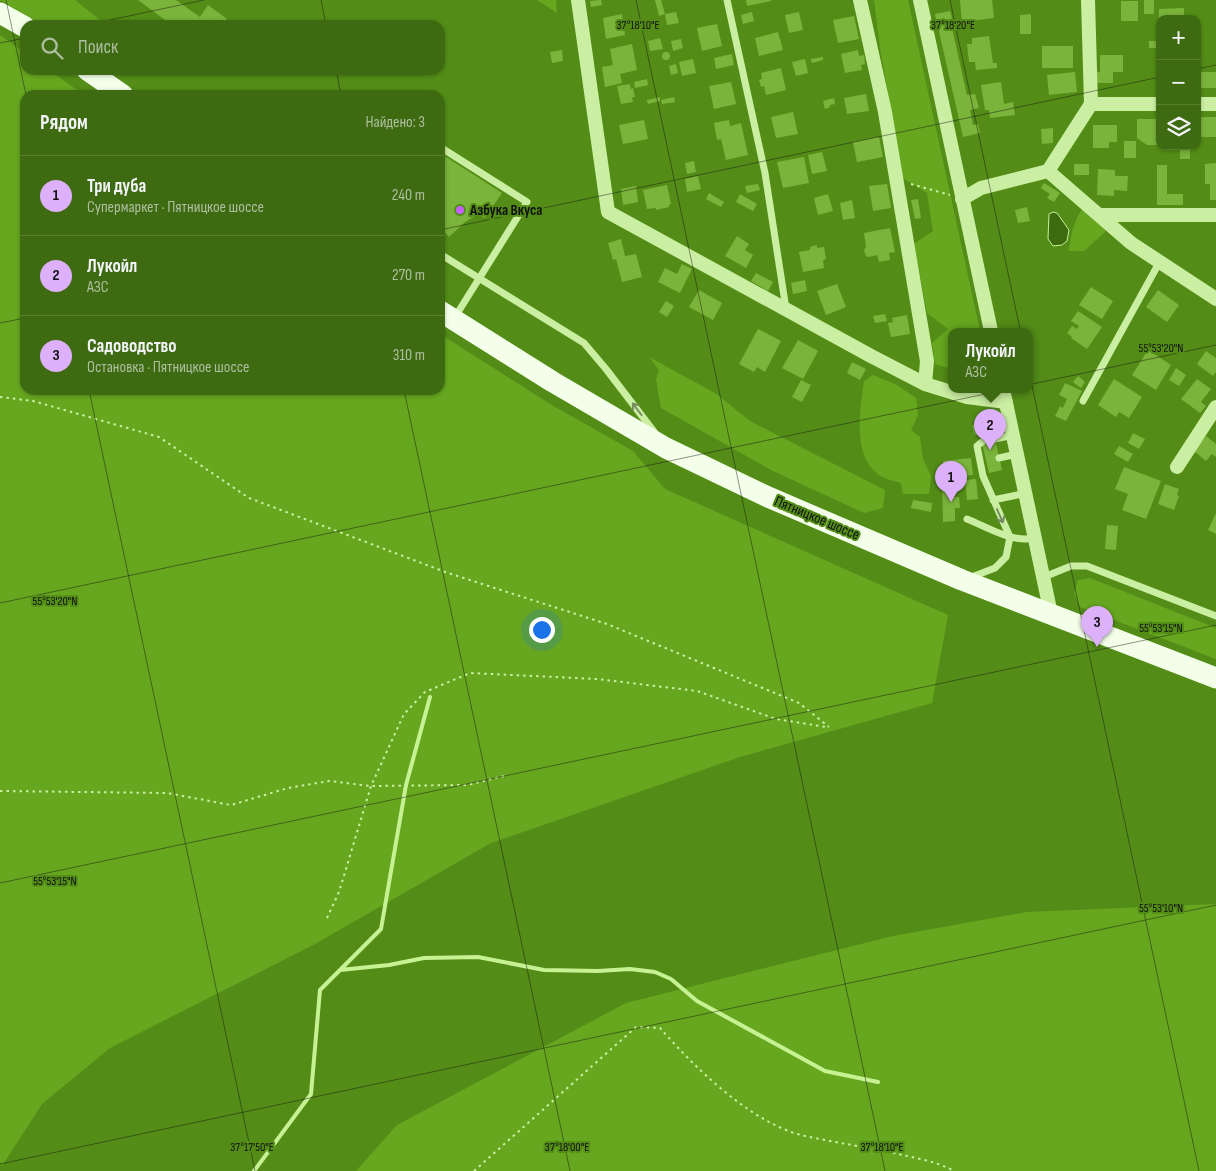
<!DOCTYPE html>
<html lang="ru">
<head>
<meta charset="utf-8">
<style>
	:root { --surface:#3e6a11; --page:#49721f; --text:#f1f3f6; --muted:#adbf9f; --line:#577d31; --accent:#ddb1fa }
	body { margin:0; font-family:"Sofia Sans Condensed",sans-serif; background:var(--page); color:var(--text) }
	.controls { position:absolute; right:15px; top:15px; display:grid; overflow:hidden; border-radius:10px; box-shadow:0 1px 4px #0004 }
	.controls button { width:45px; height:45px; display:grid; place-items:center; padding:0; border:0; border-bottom:1px solid var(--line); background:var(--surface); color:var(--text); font:25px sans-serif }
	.you { position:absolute; left:541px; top:629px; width:18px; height:18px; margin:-12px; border:4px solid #fff; border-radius:50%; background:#1a73e8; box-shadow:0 0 0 8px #1a73e833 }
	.badge { display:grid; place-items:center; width:32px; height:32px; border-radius:50%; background:var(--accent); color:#111; font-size:16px; font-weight:700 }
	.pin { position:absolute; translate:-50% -41px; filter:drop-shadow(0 1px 2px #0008) }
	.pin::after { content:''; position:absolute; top:26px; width:18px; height:15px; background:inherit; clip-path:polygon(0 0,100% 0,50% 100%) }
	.popup { position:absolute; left:948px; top:328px; width:85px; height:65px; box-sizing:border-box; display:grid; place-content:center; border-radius:10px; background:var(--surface); filter:drop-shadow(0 1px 4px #0005); font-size:16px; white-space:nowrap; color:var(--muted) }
	.popup b { font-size:19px; color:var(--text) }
	.popup::after { content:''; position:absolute; left:50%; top:100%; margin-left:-10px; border:10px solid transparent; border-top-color:var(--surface) }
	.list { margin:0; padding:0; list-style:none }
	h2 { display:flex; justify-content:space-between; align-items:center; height:65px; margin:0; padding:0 20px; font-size:21px }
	h2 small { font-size:16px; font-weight:400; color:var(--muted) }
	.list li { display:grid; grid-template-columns:32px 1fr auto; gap:15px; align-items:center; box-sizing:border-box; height:80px; padding:0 20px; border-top:1px solid var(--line) }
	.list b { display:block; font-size:19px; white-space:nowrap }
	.list p { margin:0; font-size:16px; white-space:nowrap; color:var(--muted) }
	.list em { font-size:16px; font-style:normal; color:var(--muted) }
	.icon { flex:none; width:28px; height:28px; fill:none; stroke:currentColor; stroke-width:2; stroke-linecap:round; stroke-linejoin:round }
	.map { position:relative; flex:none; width:1216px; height:1171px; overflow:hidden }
	.search { position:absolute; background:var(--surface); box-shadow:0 1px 4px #0004; left:20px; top:20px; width:425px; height:55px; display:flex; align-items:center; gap:12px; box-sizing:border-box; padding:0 18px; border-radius:15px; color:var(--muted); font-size:19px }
	.panel { position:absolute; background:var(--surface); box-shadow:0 1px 4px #0004; left:20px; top:90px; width:425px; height:305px; border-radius:15px }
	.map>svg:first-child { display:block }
	.green { fill:#66a71f }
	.water { fill:#3d6a0f; stroke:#c7f294 }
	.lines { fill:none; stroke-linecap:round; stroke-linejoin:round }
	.stream { stroke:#c7f294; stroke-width:4 }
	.building { fill:#7ab43b }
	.path { stroke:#cbefa2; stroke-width:2; stroke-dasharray:2.5 4; stroke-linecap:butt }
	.service { stroke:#cbefa2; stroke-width:7 }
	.minor { stroke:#cbefa2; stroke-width:14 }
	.primary { stroke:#f4ffea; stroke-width:21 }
	.oneway { stroke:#778b61 }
	.ticks { fill:none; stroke:#111; stroke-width:1; stroke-opacity:0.45 }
	.poi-dot { fill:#c560ff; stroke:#538d17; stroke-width:2 }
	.labels { text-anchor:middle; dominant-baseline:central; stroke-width:4; stroke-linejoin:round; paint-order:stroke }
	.poi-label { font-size:15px; font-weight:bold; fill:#111; stroke:#538d17; text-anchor:start }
	.street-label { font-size:15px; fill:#111; stroke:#538d17 }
	.ticks-label { font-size:12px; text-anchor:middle; fill:#111; stroke:#538d17; stroke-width:4; stroke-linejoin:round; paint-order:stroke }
</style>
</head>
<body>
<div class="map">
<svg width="1216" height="1171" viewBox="0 0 1216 1171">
	<rect width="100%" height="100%" fill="#538d17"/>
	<!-- green -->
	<path class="green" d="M0,0H75L106,25H42Z
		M537,0H556L557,13Z
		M874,0H908L980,331H951V369L935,364L932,343L948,329L927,313L914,244L933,231L927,193L903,178L880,48Z
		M0,35L25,53V70H49L84,95H25V390H440V334L550,404L633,451L665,489L948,615L932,703L740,757L491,843L315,944L110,1048L42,1104L2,1166L0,1162Z
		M1082,209L1105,228V232L1084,251H1069C1071,235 1073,223 1082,209Z
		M649,357L715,393L750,421L885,490L883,508L864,513L771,470L661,408L656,380L659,370Z
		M873,375L895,384L916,398L918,415L911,430L920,437L923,459L931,476L929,494H903L901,483C894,481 885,479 879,475C852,456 860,410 864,381Z
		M1090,578L1216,628V659L1080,607L1074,593L1078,580Z
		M1216,904V1171H356L397,1125L626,1003L893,936L1027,912Z"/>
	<!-- water -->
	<path class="water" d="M1053,212L1057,213L1069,230L1067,241L1062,245L1053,246L1048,239L1049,214Z"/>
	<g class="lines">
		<!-- stream -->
		<path class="stream" d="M340,970L389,965L424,958L478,957L544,970L598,971L630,969L655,972L671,979L697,1001L825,1071L878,1082
			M254,1171L311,1094L320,990L381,929L406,785L430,697"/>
	</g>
	<!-- building -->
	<path class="building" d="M138,0H176L200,17L208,5L227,19L222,25H172Z
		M601,0L602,5L591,7L590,1Z
		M655,0H661L665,14L659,16Z
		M746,0H771V1L747,6Z
		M960,0H992L994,18L962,22Z
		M1144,0H1154V14H1144Z
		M1121,1H1138V21H1121Z
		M1184,8V19H1159V9Z
		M950,11L952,18L950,19L967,95L975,94L979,108L970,110L973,125L978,124L980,133L963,137L935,14Z
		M676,12L679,23L667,25L665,14Z
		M752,12L754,21L743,24L741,15Z
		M799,12L803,30L789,33L785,15Z
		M622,14L625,35L606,39L603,18Z
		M1031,14V34H1020V15Z
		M854,16L859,39L838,43L833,20Z
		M717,24L722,46L702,51L697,28Z
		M1197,28H1201V45H1197Z
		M778,32L783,50L759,56L755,38Z
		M989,36L993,63H997V68L976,70L975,62H969L967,44H972V38Z
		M660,38L663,49L650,51L648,41Z
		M681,39L683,48L673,51L671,41Z
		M1149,41H1160V48H1149Z
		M632,44L637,70L620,74L622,83L605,87L602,67L613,65L610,49Z
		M1042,46H1073V68H1042Z
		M562,50L563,61L552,63L550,52Z
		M858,50L859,56L864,55L865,64L861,65L862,70L845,73L841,54Z
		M662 56a4 4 0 1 1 8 0a4 4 0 1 1-8 0Z
		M732,54L734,65L716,69L714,58Z
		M1100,55H1123V72H1113V83H1095V72H1100Z
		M823,57V60L812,63L811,59Z
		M693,59L696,73L682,76L679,62Z
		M805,59L808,73L796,76L792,62Z
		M676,64L678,73L671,75L669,66Z
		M781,68L786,90L766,95L764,86L761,87L759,80L762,79L761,73Z
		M1075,72L1077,92L1049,95L1047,75Z
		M1200,72H1216V88H1200Z
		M647,79L648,85L635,88L634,82Z
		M731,82L736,104L714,109L709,86Z
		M1001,82L1004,104L1013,102L1015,115L990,118L989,110H985L981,85Z
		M630,84L631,89L633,88L635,97H632L633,102L621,104L617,86Z
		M866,94L869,111L847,114L844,98Z
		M660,97V101L648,104L647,100Z
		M674,97L675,102L662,104L661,100Z
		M834,98L835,104L830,105V107L825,109L823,101Z
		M793,112L798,134L776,138L771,117Z
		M1201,117H1216V137H1197V123H1201Z
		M1137,119H1160V145H1147L1137,138Z
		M644,120L648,139L623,144L619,125Z
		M729,120L730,126L741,123L748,155L726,160L721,139L717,140L714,123Z
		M1093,125H1117V142H1109V148H1093Z
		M1053,128V143L1042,144L1041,129Z
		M879,137L883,157L857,162L853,142Z
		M1124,141H1136V158H1124Z
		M1180,150H1190V159H1180Z
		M822,152L827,171L812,174L808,155Z
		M440,153L502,193L485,218L478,214L465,222L449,237L440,227Z
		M804,157L809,183L783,188L777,162Z
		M694,161L696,172L687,174L685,163Z
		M1216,163V200H1210V184H1205V164Z
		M1074,164H1089V175H1074Z
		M1157,165H1167V194H1183V205H1157Z
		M1098,169L1115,170V176H1128L1127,191L1114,190V196L1097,195Z
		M698,176L701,189L687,192L685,179Z
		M1044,183L1060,193L1054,202L1047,198L1050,194L1041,188Z
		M758,184L760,190L747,193L745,186Z
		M887,184L891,208L873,211L869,186Z
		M667,185L671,204L669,205V207L656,210V208L647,209L643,190Z
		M636,186L638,202L623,205L621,189Z
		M709,193L724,202L721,207L706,199Z
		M740,194L757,204L753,211L736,202Z
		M828,194L833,211L818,215L814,198Z
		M918,199L921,218L915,219L911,200Z
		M852,200L855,218L843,220L840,203Z
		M1027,207L1030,221L1018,223L1015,210Z
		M890,228L895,252L889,253L890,260L879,262L877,255L868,257L866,256L864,250L866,247L864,233Z
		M737,236L749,244L745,250L753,255L746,268L725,256Z
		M621,239L625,256L636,254L642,277L622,282L616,259L613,260L608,243Z
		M817,245V248L824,247L826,259L823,260L824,268L803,272L799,252L810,250V247Z
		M682,264L692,269L680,293L658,282L665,268L677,274Z
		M756,273L773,282L768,291L751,281Z
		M805,280L807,291L793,294L791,283Z
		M837,284L846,307L826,315L817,291Z
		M1091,287L1113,301L1102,319L1079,305Z
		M699,290L722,303L713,320L689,307Z
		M1158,290L1179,305L1167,322L1146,307Z
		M666,301L674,306L667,317L659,312Z
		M1078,311L1102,327L1087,349L1071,338L1072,337L1067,333L1072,326L1077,329L1079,326L1071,321Z
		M885,314L887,321L875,323L873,316Z
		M907,315L910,334L891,337L888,323L893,322L892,318Z
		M758,329L781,341L765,372L757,367L754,372L739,364Z
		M798,340L818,351L803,379L782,368Z
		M1148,350L1171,365L1156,390L1132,375Z
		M1206,351L1216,358V372L1213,376L1197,364Z
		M852,362L866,369L860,380L847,373Z
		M1176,368L1186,375L1179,386L1169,380Z
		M1078,376L1085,382L1081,388L1073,382Z
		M1114,379L1142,397L1129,418L1119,412L1116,417L1098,405Z
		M1197,379L1211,389L1201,402L1206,406L1200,413L1181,399Z
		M801,380L811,385L802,402L792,397Z
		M1065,383L1082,391L1066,421L1055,416L1060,406L1063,408L1067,399L1059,395Z
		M995,420L997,430L993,431L1002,470L989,473L980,434L974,435L972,425Z
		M1133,433L1145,439L1139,449L1128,443Z
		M1206,436L1216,444V457L1212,454L1206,461L1194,451Z
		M1119,446L1133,454L1128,462L1114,454Z
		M971,458L973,475L945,478L943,461Z
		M1124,467L1161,481L1146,519L1122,510L1128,494L1115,489Z
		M976,479L978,499L967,500L965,480Z
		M942,482H954V497H959L960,508H955V521L943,522Z
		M1165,484L1179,489L1177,495L1179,496L1174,510L1158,504Z
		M913,500L932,503L931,512L911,508Z
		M1216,513V534L1208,530Z
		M1107,525L1118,526L1116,550L1105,549Z"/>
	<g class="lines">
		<!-- path -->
		<path class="path" d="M911,184L950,195
			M0,397L33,401L159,437L249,498L448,573L607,624L799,703L829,727
			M0,791L167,793L231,805L288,788L329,781L371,786L467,785L504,776
			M327,918L339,892L371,786L404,714L425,692L470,673L597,679L697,691L776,719L826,727
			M474,1171L636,1027L660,1028C695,1068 752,1124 805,1136C838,1143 871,1148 903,1155C920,1159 938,1162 954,1171"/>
		<!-- service -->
		<path class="service" d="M727,0L765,173L786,309
			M440,147L527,202L455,317
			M440,254L584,343L606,369L655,433
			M1083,401L1159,263
			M995,439L1013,435
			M999,458L1017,454
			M993,500L1027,493
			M967,519C989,528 1012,543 1035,538
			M1044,577L1071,566H1087L1216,616
			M969,578L995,568L1006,557L1010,537L983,476L977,446L982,442"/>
		<!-- minor -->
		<path class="minor" d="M578,0L608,212L871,356L925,384L967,397L1006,402
			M860,0L885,112L927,361L925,384
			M920,0L991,331
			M1088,0L1091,104L1048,171L1131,243L1216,299
			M1091,104H1160
			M1197,104H1216
			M962,199L981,188L1048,171
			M1100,215H1216
			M1003,389L1051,614
			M1177,467L1216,407"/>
		<!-- primary -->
		<path class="primary" d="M0,13L25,27
			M87,70L123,95
			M440,311L553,382L666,448L768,497L962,580L1216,678"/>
	</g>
	<!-- one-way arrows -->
	<defs><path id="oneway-shaft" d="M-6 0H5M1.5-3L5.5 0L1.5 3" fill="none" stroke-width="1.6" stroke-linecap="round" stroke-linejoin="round" transform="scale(1.25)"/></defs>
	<g class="oneway">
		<use href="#oneway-shaft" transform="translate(637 409) rotate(-127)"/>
		<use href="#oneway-shaft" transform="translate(1000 516) rotate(66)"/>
	</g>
	<!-- ticks -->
	<path class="ticks" d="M6,0L26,95M321,0L326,25M636,0L885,1171M950,0L1199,1171M86,25L204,0M0,43L25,38M1197,69L1216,65M336,70L341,95M440,230L1160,77M0,323L25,318M89,390L255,1171M404,390L570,1171M0,603L1216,345M0,883L1216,625M0,1164L1216,905"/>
	<!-- markers -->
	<circle class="poi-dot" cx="460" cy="210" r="5"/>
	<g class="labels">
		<!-- poi labels -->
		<g class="poi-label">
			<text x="470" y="210">Азбука Вкуса</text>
		</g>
		<!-- street labels -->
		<g class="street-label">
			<text transform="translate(817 518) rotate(23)">Пятницкое шоссе</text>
		</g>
	</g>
	<g class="ticks-label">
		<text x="638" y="29">37°18'10"E</text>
		<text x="953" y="29">37°18'20"E</text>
		<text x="1161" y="352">55°53'20"N</text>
		<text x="55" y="605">55°53'20"N</text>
		<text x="1161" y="632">55°53'15"N</text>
		<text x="55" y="885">55°53'15"N</text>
		<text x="1161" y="912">55°53'10"N</text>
		<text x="252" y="1151">37°17'50"E</text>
		<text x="567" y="1151">37°18'00"E</text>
		<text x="882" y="1151">37°18'10"E</text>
	</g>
</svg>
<div class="controls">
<button>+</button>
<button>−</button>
<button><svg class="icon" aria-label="layers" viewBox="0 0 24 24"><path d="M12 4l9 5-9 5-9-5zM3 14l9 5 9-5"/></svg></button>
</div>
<div class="you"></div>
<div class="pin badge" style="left:951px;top:502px">1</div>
<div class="pin badge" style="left:990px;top:450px">2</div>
<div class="popup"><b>Лукойл</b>АЗС</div>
<div class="pin badge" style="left:1097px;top:647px">3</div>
<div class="search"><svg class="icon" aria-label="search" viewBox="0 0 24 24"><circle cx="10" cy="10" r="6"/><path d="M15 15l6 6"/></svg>Поиск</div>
<section class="panel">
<h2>Рядом<small>Найдено: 3</small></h2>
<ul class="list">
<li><span class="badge">1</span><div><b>Три дуба</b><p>Супермаркет · Пятницкое шоссе</p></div><em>240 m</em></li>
<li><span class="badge">2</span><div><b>Лукойл</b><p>АЗС</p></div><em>270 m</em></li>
<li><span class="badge">3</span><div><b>Садоводство</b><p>Остановка · Пятницкое шоссе</p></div><em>310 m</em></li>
</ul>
</section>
</div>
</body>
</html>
